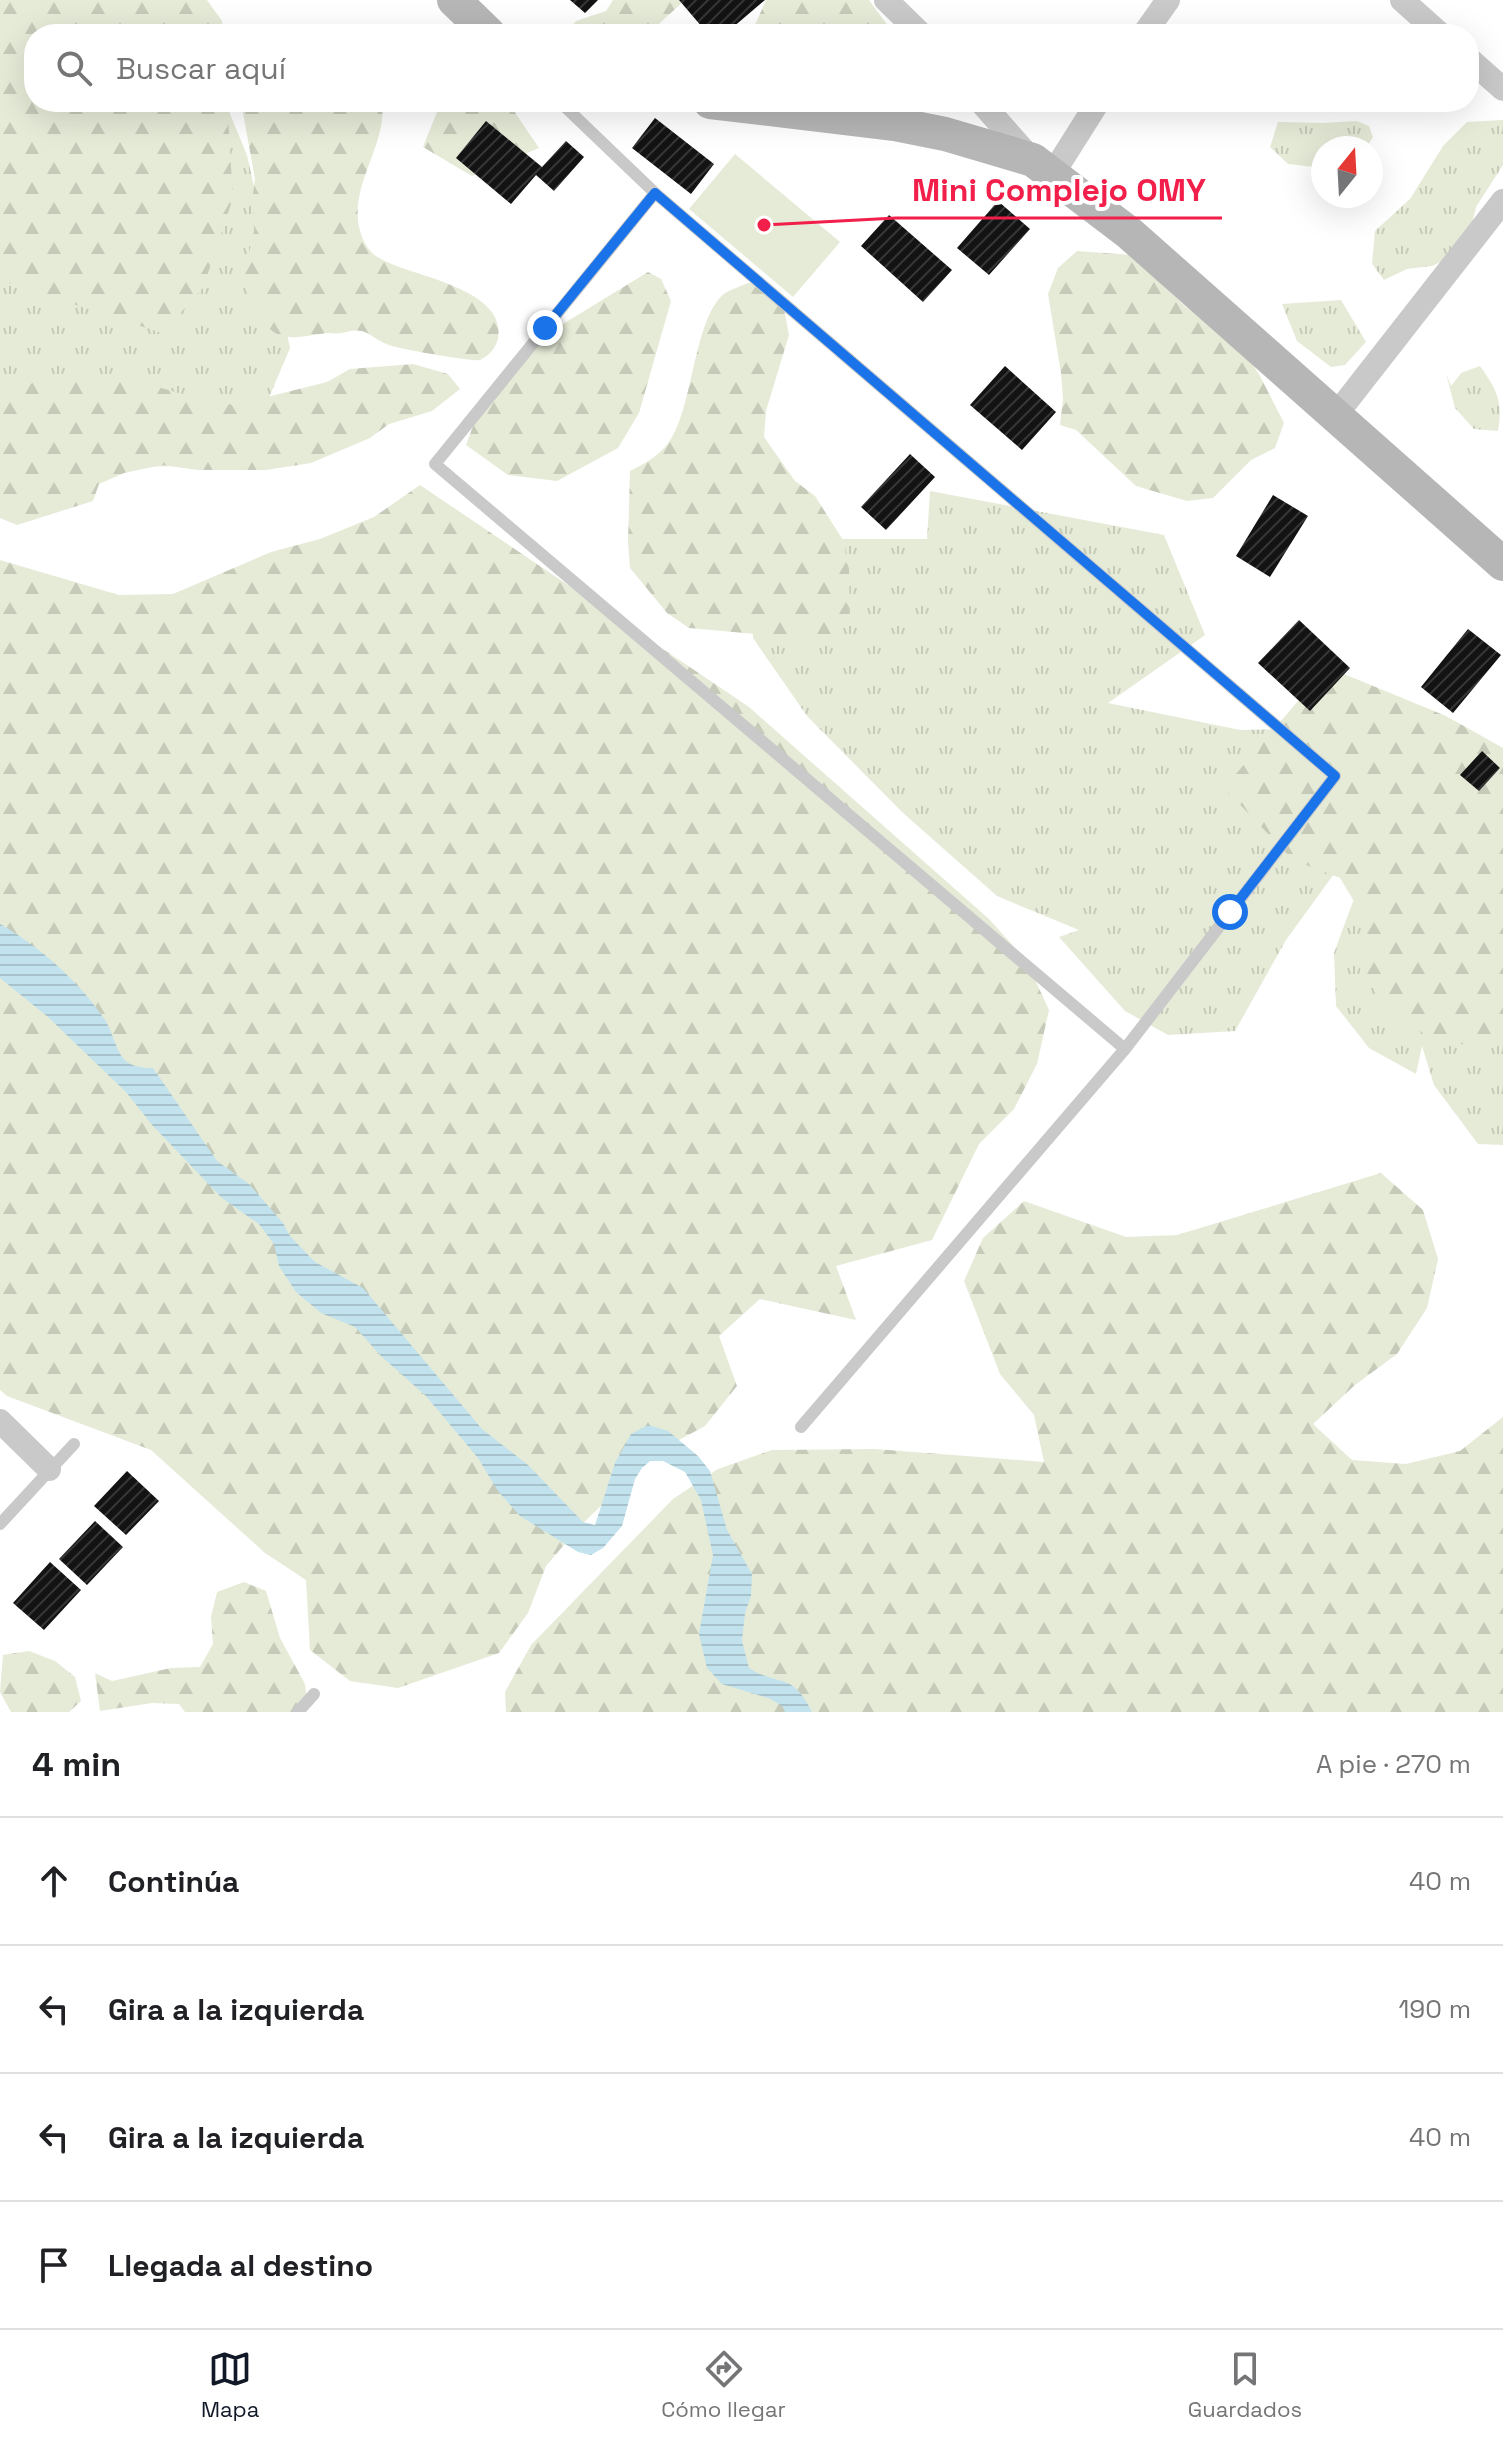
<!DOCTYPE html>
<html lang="es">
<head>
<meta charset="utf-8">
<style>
	:root { --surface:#fff; --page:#f6f6f6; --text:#202124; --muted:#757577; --line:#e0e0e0; --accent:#111827 }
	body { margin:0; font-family:"Space Grotesk",sans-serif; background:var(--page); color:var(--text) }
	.compass { position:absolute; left:1311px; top:136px; width:72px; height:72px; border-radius:50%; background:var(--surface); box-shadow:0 8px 32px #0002; rotate:18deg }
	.stop { position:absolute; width:24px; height:24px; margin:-18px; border:6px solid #1a73e8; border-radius:50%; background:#fff }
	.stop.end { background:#1a73e8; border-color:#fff; box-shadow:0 2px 8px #0008 }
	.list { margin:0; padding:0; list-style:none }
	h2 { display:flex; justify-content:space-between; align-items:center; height:104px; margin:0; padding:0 32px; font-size:34px }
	h2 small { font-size:26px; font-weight:400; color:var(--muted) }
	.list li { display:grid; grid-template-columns:52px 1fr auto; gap:24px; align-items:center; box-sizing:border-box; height:128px; padding:0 32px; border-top:2px solid var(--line) }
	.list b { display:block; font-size:30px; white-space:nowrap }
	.list em { font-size:26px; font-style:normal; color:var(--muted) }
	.icon { flex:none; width:44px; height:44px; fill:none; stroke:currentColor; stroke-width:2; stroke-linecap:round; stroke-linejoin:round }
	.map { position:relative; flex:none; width:1503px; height:1712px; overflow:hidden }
	.search { position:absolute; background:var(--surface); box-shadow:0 8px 32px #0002; left:24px; right:24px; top:24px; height:88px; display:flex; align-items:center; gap:20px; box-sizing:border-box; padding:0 28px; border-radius:32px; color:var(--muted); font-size:30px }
	.sheet { height:616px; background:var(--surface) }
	nav { display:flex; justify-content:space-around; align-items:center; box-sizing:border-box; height:112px; border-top:2px solid var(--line); background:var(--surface); font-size:22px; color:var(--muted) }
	nav a { display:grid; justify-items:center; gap:4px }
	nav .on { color:var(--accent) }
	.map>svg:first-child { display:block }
	.grass { fill:url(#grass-tufts) }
	.forest { fill:url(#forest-firs) }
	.pitch { fill:#e5ebd7 }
	.water { fill:url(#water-rules) }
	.building { fill:url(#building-hatch) }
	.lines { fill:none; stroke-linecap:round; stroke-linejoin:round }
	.lane { stroke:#c9c9c9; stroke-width:12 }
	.street { stroke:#c9c9c9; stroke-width:24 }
	.secondary { stroke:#b6b6b6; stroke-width:34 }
	.route { stroke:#1a73e8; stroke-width:10 }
	.leader { fill:none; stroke:#f21f4a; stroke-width:3 }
	.callout-dot { fill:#f21f4a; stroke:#fff; stroke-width:3 }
	.callout-label { font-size:32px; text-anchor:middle; font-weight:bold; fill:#f21f4a; stroke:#fff; stroke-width:8; stroke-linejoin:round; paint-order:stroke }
</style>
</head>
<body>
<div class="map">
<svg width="1503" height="1712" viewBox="0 0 1503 1712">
	<defs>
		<pattern id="grass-tufts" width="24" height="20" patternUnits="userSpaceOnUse" patternTransform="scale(2)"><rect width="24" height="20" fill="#e5ebd7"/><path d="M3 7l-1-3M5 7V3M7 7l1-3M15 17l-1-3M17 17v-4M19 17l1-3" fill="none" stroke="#c5cab9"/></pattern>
		<pattern id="forest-firs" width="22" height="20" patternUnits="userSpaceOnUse" patternTransform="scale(2)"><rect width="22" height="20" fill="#e5ebd7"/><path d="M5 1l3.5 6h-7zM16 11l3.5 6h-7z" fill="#c5cab9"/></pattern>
		<pattern id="water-rules" width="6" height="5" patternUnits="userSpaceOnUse" patternTransform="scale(2)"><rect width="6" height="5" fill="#c2e2ed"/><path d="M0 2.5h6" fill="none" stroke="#a7c2cb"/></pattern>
		<pattern id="building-hatch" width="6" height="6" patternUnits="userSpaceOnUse" patternTransform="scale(2)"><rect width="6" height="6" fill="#131313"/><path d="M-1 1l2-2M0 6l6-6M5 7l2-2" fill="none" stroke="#363636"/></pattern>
	</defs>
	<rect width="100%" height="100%" fill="#fff"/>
	<!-- grass -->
	<path class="grass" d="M0,0L34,34V102H225L247,155L290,348L241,464L0,471Z
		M1503,120V165L1476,207L1466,250L1432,266L1407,269L1384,280L1372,264L1375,231L1410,199L1443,146L1467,122Z
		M1357,121L1369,126L1373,137L1366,148H1323V168L1288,164L1270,147L1278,122L1323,123Z
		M1341,300L1366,342L1345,365L1331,367L1297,341L1282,304Z
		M1480,366C1497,390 1503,401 1498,431L1474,429L1455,408L1446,373L1451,386L1461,373Z
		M930,491L1164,535L1205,635L1108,703L1240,730L1389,726L1371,823L1286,940L1235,1031L1168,1035L1125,1011L1059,937L1079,930L997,896L902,812L807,716L753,638L750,547L772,539H927Z
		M1503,847V1145L1478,1144L1434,1085L1422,1046L1416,1074L1369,1048L1336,1006L1334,953L1361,880Z"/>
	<!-- forest -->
	<path class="forest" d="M0,0H207L222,21L223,34H34V102H227L233,198L203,288L162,333L0,280Z
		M613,0H685L648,34H565L576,21L606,11Z
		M766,0H869L894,34H755V25Z
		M241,102H382C388,148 344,189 362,237C366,247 371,254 381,259C410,276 507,288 498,338C496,348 489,356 480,360C474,362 407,350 396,347C386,345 378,340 369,334C358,328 352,331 341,333C337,334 333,333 329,333C311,334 286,344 270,329C262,322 249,294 242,283L254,231L253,194L255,179Z
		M441,102H508L539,148L472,176L423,147Z
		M1077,251L1131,255L1186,307L1233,334L1260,376L1284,423L1275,448L1251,460L1213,498L1187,501L1136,486L1076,430L1060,425L1063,399L1061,373L1048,294L1058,268Z
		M648,272L661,279L671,301L639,413L618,448L557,481L508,475L466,445L476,418L545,335Z
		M748,283L772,286L784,309L789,335L766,411L764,437L795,481L815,496L843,540L849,569L850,620L829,636L802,638L689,628L667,613L630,568L628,542L630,471C644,464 659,456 669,442C694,407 693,318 725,293C732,289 741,286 748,283Z
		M413,364L448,374L460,389L432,411L389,424L370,438L311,463L266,470H198L162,465L124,473L99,484L93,501L17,525L0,518V401L36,381L79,374L123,377L210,402L235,405L327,382L350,369Z
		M420,485L749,707L989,919L1026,960L1049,1010L1037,1064L1014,1109L979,1144L932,1240L836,1266L856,1320L760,1299L719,1336L737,1386L705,1426L657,1452L581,1525L546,1566L528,1613L499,1653L398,1688L350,1681L310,1650L306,1580L265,1553L151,1450L7,1396L0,1390V560L119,595L173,594L271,552L320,539L374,517Z
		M1327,667L1446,716L1503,748V1037L1481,1047L1433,1040L1390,1010L1360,971L1366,921L1340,878L1293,860L1224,788Z
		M1381,1173L1423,1210L1438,1259L1427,1308L1397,1354L1355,1385L1313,1424L1352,1460L1406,1464L1460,1451L1503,1417V1712H506L505,1692L531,1645L673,1499L718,1469L772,1450L875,1449L1044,1462L1034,1415L1000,1374L964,1281L983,1238L1024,1201L1126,1237L1177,1235Z
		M244,1582L266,1591L280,1638L305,1684L308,1709L303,1712H185L179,1704L152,1703L100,1711L95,1673L112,1681L171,1668L200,1667L213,1644L211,1617L217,1592Z
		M29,1651L55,1661L75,1677L81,1701L69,1712H11L0,1692L3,1655Z"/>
	<!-- pitch -->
	<path class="pitch" d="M735,154L840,242L793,297L689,209Z"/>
	<!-- water -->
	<path class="water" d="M0,924C40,947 79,981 105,1020C112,1030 116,1051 124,1059C130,1067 144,1068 153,1068L217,1161L249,1184L283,1223L290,1236L315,1262L363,1288L482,1429L528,1465L583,1522L595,1525L615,1463L631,1434L648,1425L668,1431L698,1456L710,1471L727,1530L752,1574L751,1596L745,1613L742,1641L749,1668C781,1688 791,1670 812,1712H785L783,1707L771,1699L722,1684L707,1668L699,1634L713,1555L701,1500L685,1472L663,1461H650L642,1468L635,1479L622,1526L603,1548L591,1555L578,1552L520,1516L498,1491L478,1458L426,1396L381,1356L355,1327L321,1313L296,1292L279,1266L274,1244L259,1224L222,1198L153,1126L126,1092L48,1017L0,978Z"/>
	<!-- building -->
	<path class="building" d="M570,0H598L585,13Z
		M679,0H765L725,34H708Z
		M655,118L714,164L691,194L632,148Z
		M486,121L542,167L566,141L584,157L554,191L536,175L511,204L456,158Z
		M998,201L1030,229L989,275L957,248Z
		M889,215L952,270L923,302L861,246Z
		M1005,366L1056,412L1022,450L970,405Z
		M910,454L935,477L886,530L861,507Z
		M1273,495L1308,516L1270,577L1236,556Z
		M1299,620L1350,668L1310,711L1258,663Z
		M1468,629L1501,655L1453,713L1421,687Z
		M1482,751L1500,768L1479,791L1460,775Z
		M127,1471L159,1501L126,1535L94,1506Z
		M95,1521L123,1547L87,1585L59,1559Z
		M50,1562L81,1590L44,1630L13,1603Z"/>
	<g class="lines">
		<!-- lane -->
		<path class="lane" d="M560,102L655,193L1335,776L1125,1049L801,1427
			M655,193L435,464L1125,1049
			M0,1524L74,1444
			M298,1712L314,1694"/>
		<!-- street -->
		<path class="street" d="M886,0L921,34
			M1402,0L1440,34
			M1144,34L1168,0
			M1469,59L1503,89
			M981,102L1032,160
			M1052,175L1098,102
			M1335,416L1503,201
			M0,1421L49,1469"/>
		<!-- secondary -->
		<path class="secondary" d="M454,0L489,34
			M710,102L895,124L945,134L1033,160L1129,233L1503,564"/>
	</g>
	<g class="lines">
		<!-- route -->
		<path class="route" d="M545,328L655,193L1335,776L1230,912"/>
	</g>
	<!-- callouts -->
	<path class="leader" d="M764 225L896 218H1222"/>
	<circle class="callout-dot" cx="764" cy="225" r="8"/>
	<g class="callout-label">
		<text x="1059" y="201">Mini Complejo OMY</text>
	</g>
</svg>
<svg class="compass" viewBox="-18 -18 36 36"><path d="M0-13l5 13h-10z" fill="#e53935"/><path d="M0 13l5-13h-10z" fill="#757577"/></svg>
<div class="stop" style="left:1230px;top:912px"></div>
<div class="stop end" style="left:545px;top:328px"></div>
<div class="search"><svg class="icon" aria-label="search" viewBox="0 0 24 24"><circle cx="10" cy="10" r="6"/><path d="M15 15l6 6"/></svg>Buscar aquí</div>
</div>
<section class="sheet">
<h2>4 min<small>A pie · 270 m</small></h2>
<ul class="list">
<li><svg class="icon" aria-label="ahead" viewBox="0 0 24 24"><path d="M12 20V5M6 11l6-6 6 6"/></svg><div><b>Continúa</b></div><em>40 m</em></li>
<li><svg class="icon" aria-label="left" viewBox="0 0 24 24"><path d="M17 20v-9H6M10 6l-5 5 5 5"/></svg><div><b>Gira a la izquierda</b></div><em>190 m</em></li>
<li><svg class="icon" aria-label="left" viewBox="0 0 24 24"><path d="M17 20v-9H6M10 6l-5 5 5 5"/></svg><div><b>Gira a la izquierda</b></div><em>40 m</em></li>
<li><svg class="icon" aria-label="arrive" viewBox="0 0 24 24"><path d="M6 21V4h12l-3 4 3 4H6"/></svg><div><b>Llegada al destino</b></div></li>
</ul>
</section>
<nav>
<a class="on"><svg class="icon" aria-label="map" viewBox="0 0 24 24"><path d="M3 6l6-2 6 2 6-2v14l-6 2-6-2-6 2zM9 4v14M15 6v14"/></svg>Mapa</a>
<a><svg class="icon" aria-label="directions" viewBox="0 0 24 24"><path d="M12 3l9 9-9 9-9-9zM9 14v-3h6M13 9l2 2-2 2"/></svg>Cómo llegar</a>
<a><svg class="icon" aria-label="saved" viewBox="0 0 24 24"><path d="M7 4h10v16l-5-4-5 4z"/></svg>Guardados</a>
</nav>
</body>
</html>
